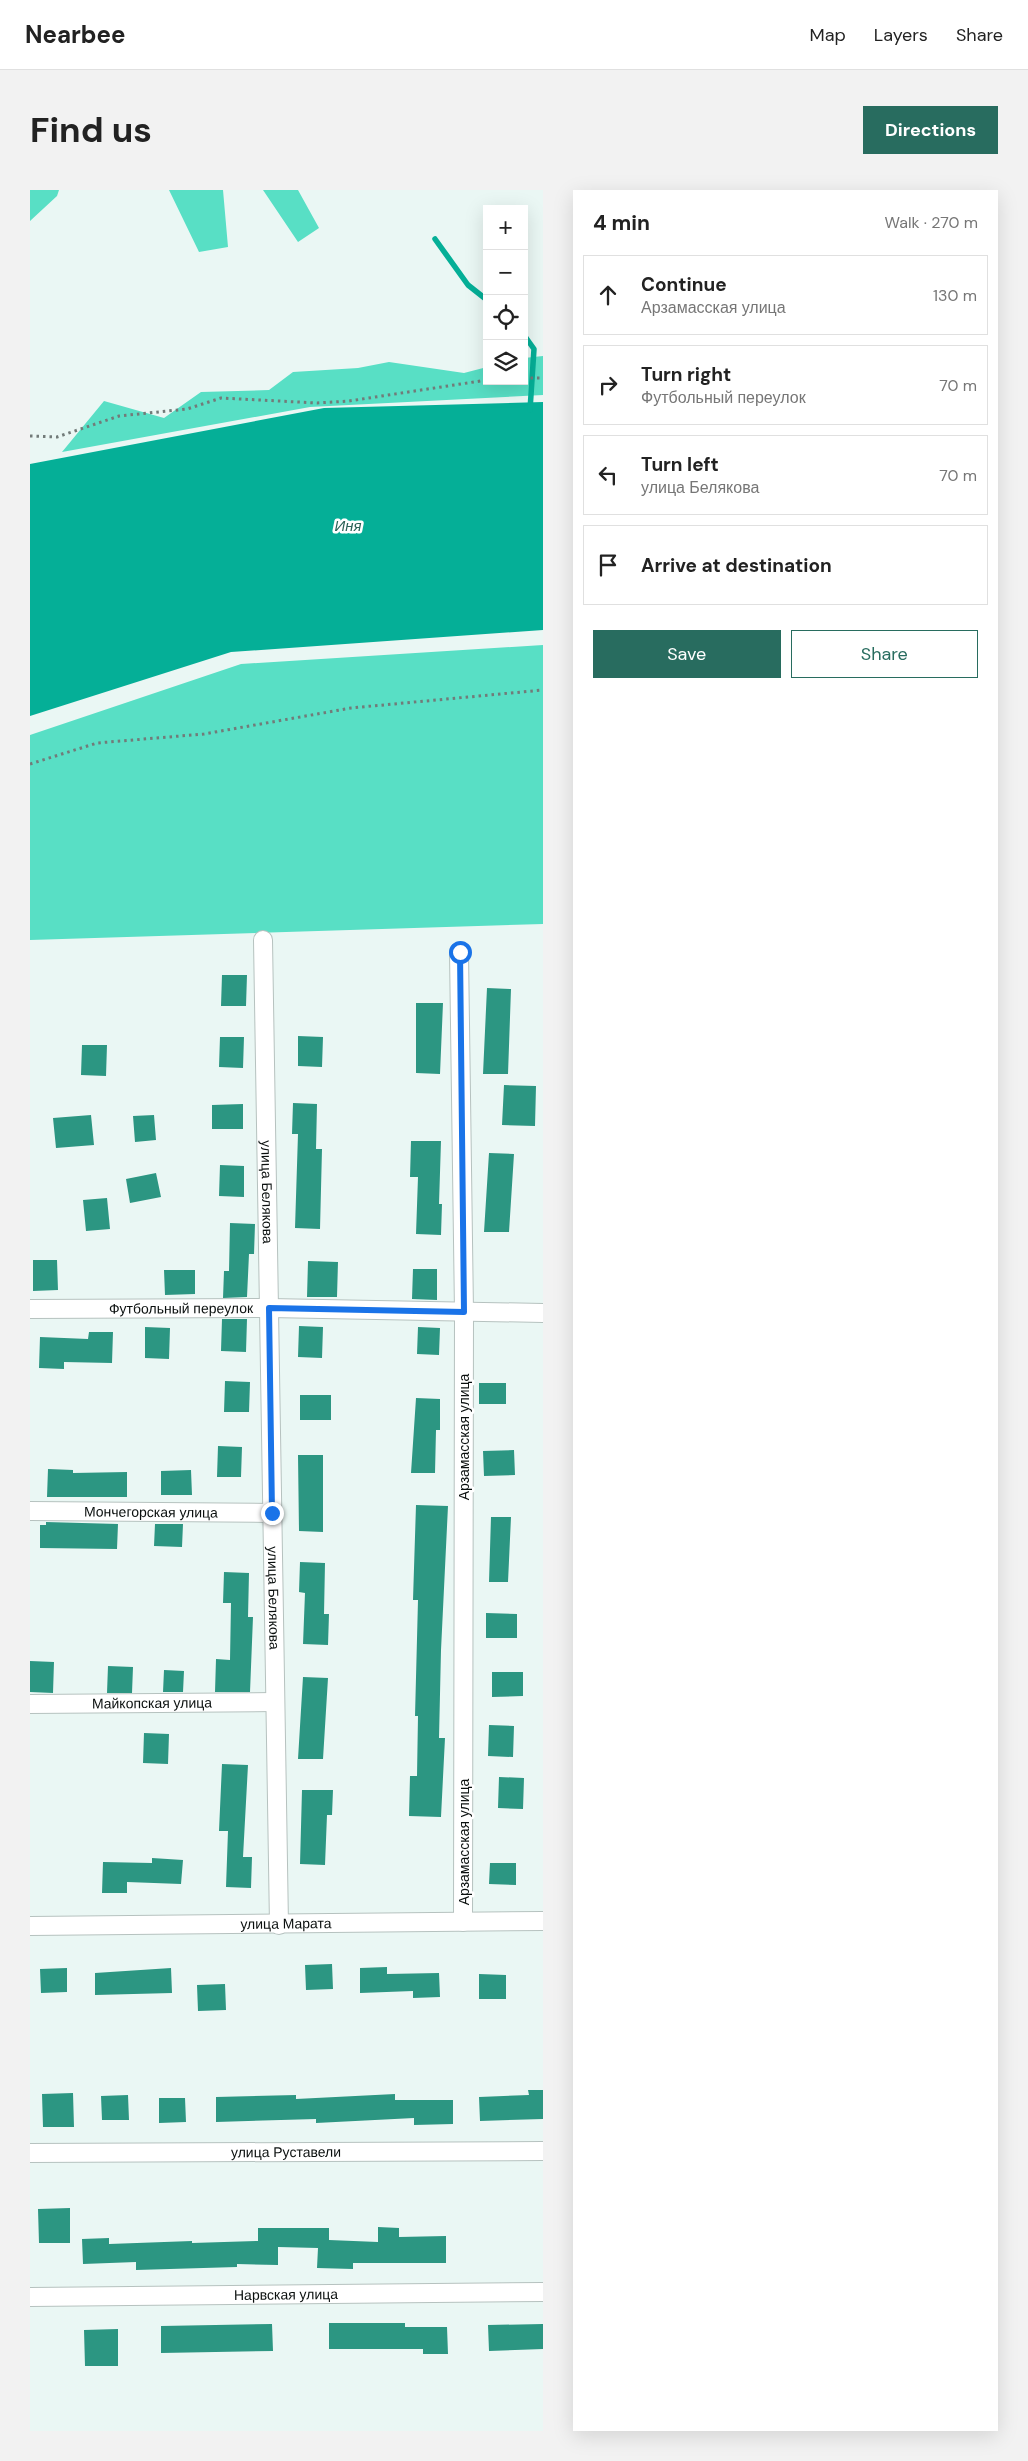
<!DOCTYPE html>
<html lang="en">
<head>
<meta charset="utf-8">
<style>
	:root { --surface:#fff; --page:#f2f2f2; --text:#222; --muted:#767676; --line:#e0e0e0; --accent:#286c5f }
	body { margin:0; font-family:"DM Sans",sans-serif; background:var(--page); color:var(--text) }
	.controls { position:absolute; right:15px; top:15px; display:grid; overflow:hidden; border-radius:0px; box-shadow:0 5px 20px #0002 }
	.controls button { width:45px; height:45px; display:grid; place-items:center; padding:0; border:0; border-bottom:1px solid var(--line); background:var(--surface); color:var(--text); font:25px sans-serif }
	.stop { position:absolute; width:15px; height:15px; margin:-11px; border:4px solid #1a73e8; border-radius:50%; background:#fff }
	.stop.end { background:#1a73e8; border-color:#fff; box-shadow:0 1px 5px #0008 }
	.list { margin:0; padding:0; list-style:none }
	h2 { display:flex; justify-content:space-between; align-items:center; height:65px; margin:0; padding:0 20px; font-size:21px }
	h2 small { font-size:16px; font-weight:400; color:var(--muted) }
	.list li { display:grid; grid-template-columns:32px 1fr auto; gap:15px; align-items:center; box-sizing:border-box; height:80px; margin:0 10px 10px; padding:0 10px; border:1px solid var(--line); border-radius:0px }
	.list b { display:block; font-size:19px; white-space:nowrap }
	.list p { margin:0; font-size:16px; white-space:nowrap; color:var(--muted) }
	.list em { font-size:16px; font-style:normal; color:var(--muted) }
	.actions { display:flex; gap:10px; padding:15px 20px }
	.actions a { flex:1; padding:11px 0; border:1px solid var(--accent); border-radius:0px; text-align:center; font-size:18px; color:var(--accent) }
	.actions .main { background:var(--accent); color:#fff }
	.icon { flex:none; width:28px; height:28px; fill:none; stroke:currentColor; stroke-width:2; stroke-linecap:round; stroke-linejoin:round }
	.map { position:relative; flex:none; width:513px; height:2241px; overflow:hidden; border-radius:0px }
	header { display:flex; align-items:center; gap:30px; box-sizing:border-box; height:70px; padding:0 25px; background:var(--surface); border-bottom:1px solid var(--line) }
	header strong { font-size:24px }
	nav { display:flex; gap:28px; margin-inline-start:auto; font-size:18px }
	.intro { display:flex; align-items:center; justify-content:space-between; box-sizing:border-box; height:120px; padding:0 30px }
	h1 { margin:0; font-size:35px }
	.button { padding:12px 22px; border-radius:0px; background:var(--accent); color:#fff; font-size:18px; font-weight:700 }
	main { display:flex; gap:30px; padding:0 30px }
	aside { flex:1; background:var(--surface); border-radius:0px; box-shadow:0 5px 20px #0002 }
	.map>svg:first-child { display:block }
	.forest { fill:#58dfc5 }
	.water { fill:#05af97 }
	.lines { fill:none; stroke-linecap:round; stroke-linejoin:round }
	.stream { stroke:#05af97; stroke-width:5.5 }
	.building { fill:#2c9682 }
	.street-casing { stroke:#b6c2bf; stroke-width:20 }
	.path { stroke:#727b79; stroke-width:3; stroke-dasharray:2.5 4; stroke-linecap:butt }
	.street { stroke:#fff; stroke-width:18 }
	.route { stroke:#1a73e8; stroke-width:6 }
	.labels { text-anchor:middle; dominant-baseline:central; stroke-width:5; stroke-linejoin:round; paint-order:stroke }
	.street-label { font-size:14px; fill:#0a0f0e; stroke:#fff }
	.water-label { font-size:15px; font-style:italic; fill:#2b6257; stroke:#fff }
</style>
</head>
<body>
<header>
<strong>Nearbee</strong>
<nav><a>Map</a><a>Layers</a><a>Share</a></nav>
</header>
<div class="intro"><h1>Find us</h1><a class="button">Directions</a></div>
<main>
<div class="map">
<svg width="513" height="2241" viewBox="0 0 513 2241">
	<rect width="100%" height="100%" fill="#eaf7f4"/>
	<!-- forest -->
	<path class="forest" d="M0,0H29L27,6L0,31Z
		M139,0H193L198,57L169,62Z
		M233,0H268L289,38L268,52Z
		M513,166V205L280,217L32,262L74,211L134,228L171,202L239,200L263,182L328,178L359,172L434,183L457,177V191H494V168Z
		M513,455V734L0,750V545L211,474Z"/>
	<!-- water -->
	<path class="water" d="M513,212V440L201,462L0,526V274L294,218Z"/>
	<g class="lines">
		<!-- stream -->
		<path class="stream" d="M405,49L438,95L457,110
			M494,145L504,159L500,220"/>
	</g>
	<!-- building -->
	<path class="building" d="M192,785H217L216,816H191Z
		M457,798L481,799L478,884H453Z
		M386,813H413L410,884L386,883Z
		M268,846L293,847L292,877L268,876Z
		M190,847H214L213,878L189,877Z
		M52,855H77L76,886L51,885Z
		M474,895L506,896L505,936L472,935Z
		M263,913L287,914L286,959H292L290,1039L265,1038L268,944H262Z
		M213,914V939H182V915Z
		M61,925L64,955L26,958L23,928Z
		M124,925L126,950L105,952L103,926Z
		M381,951H411L409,1014H412L411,1045L386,1044L388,987H380Z
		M459,963L484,964L479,1042H454Z
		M190,975L214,976V1007L189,1006Z
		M126,983L131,1007L100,1013L96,989Z
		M77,1008L80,1039L56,1041L53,1010Z
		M200,1033L225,1034L224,1064H219L217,1107L193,1108L194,1081H199Z
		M3,1070H27L28,1100L3,1101Z
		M278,1071L308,1072L307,1107H277Z
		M383,1079H407V1110L382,1109Z
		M134,1080H165V1104L135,1105Z
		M192,1129H217L216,1162L191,1161Z
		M269,1136L293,1137L292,1168L268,1167Z
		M115,1137L140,1138L139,1169L115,1168Z
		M388,1137L410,1138L409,1165L387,1164Z
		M59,1142H83L82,1173L34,1172V1179L9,1178L10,1147L58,1149Z
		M195,1191L220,1192L219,1222H194Z
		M449,1193H476V1214H449Z
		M270,1205H301V1230H270Z
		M386,1208L410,1209V1240H406L405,1283H381Z
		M188,1256L212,1257L211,1287H187Z
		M484,1260L485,1285L454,1286L453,1261Z
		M268,1265H293V1342L269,1341Z
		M18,1279L43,1280V1283L97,1282V1307H17Z
		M161,1280L162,1305H131V1281Z
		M386,1315L418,1316L411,1460L409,1548H415L411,1627L379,1626L380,1586H387L388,1526H385L388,1410H383Z
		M461,1327H481L478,1392H459Z
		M16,1332L88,1334L87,1359L10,1358V1335H16Z
		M125,1334H153L152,1357L124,1356Z
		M270,1372L295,1373L294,1424H299L298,1455L273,1454L275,1403L269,1402Z
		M194,1382L219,1383L218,1427H223L220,1502H185L186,1469L200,1470L201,1413H193Z
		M456,1423L487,1424V1448H456Z
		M0,1471L24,1472L23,1503L0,1502Z
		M78,1476L103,1477L102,1503H77Z
		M134,1480L154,1481L153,1502H133Z
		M462,1482H493V1506L462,1507Z
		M273,1487L298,1488L293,1569H268Z
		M459,1535L484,1536L483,1567L458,1566Z
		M114,1543L139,1544L138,1574L113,1573Z
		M192,1574L218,1575L213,1667H222L221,1698L196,1697L198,1641H189Z
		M469,1587L494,1588L493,1619L468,1618Z
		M272,1600H303L302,1625H297L295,1675L270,1674Z
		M122,1668L153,1670L151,1694L97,1692V1703H72L73,1672L122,1673Z
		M460,1673H486V1695L459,1694Z
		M302,1774L303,1799L276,1800L275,1775Z
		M357,1777V1784L409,1783L410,1807L383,1808V1801L330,1803V1778Z
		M37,1778V1802L11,1803L10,1779Z
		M141,1778L142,1803L65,1805V1783Z
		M449,1784L476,1785V1809H449Z
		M195,1794L196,1820L168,1821L167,1795Z
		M498,1900H513V1929L450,1931L449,1907L499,1905Z
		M43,1903L44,1937H13L12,1904Z
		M365,1904V1910H423V1934L384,1935V1928L286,1933V1929L186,1932V1907L266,1905V1909Z
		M98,1905L99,1930H72L71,1906Z
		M129,1908H155L156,1932L129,1933Z
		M40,2018V2053H9L8,2019Z
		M348,2037L369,2038V2047L416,2046V2073H323V2079L287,2078L288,2058L248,2057V2075L207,2074V2077L106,2080V2072L53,2074L52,2049L79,2048V2054L162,2051V2053L228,2051V2038H299V2050L348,2052Z
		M299,2133H375V2137H417L418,2164H393V2159H299Z
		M242,2134L243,2161L131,2163V2136Z
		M513,2134V2159L459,2161L458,2135Z
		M88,2139V2176H55L54,2140Z"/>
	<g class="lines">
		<defs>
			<g id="street">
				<path id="s1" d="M233,750L249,1735"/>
				<path d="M429,762L434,1122L433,1732"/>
				<path id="s2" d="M0,1119L239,1118L513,1123"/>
				<path id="s3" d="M0,1321L242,1323"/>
				<path id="s4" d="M0,1514L245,1512"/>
				<path id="s5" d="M0,1736L513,1731"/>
				<path id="s6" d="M0,1963L513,1961"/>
				<path id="s7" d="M0,2107L513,2102"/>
			</g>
		</defs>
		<!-- street casing -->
		<use href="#street" class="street-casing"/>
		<!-- path -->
		<path class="path" d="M494,188H513
			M0,246L27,247L89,226L157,219L191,208L287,213L319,211L457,190
			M0,574L67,553L174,544L321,518L513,500"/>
		<!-- street -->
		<use href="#street" class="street"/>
	</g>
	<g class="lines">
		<!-- route -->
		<path class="route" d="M242,1323L239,1118L434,1122L430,762"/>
	</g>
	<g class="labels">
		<!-- street labels -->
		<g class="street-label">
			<text stroke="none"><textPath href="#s1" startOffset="252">улица Белякова</textPath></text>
			<text stroke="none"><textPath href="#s2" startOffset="151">Футбольный переулок</textPath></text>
			<text transform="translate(434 1247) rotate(-90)">Арзамасская улица</text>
			<text stroke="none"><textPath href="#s3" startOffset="121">Мончегорская улица</textPath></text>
			<text stroke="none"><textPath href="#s1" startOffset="658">улица Белякова</textPath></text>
			<text stroke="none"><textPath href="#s4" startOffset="122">Майкопская улица</textPath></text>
			<text transform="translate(434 1652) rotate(-90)">Арзамасская улица</text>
			<text stroke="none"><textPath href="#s5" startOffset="256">улица Марата</textPath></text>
			<text stroke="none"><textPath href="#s6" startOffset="256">улица Руставели</textPath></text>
			<text stroke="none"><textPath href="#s7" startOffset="256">Нарвская улица</textPath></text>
		</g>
		<!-- water labels -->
		<g class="water-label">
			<text x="318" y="336">Иня</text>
		</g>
	</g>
</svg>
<div class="controls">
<button>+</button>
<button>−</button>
<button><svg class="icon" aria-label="locate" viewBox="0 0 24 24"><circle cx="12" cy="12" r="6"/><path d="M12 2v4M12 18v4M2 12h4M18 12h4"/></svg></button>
<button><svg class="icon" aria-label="layers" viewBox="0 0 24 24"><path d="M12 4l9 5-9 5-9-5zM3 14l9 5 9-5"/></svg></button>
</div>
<div class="stop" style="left:430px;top:762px"></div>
<div class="stop end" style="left:242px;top:1323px"></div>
</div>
<aside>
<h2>4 min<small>Walk · 270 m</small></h2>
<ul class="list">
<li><svg class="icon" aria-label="ahead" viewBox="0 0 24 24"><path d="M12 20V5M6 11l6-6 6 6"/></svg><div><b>Continue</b><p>Арзамасская улица</p></div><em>130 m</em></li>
<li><svg class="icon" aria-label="right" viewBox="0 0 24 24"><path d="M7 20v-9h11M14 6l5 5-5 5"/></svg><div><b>Turn right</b><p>Футбольный переулок</p></div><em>70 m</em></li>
<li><svg class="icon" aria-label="left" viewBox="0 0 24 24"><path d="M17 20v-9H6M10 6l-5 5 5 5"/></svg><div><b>Turn left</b><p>улица Белякова</p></div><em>70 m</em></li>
<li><svg class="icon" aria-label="arrive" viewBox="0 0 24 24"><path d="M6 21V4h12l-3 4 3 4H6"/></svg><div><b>Arrive at destination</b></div></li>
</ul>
<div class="actions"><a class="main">Save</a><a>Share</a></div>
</aside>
</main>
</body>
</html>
